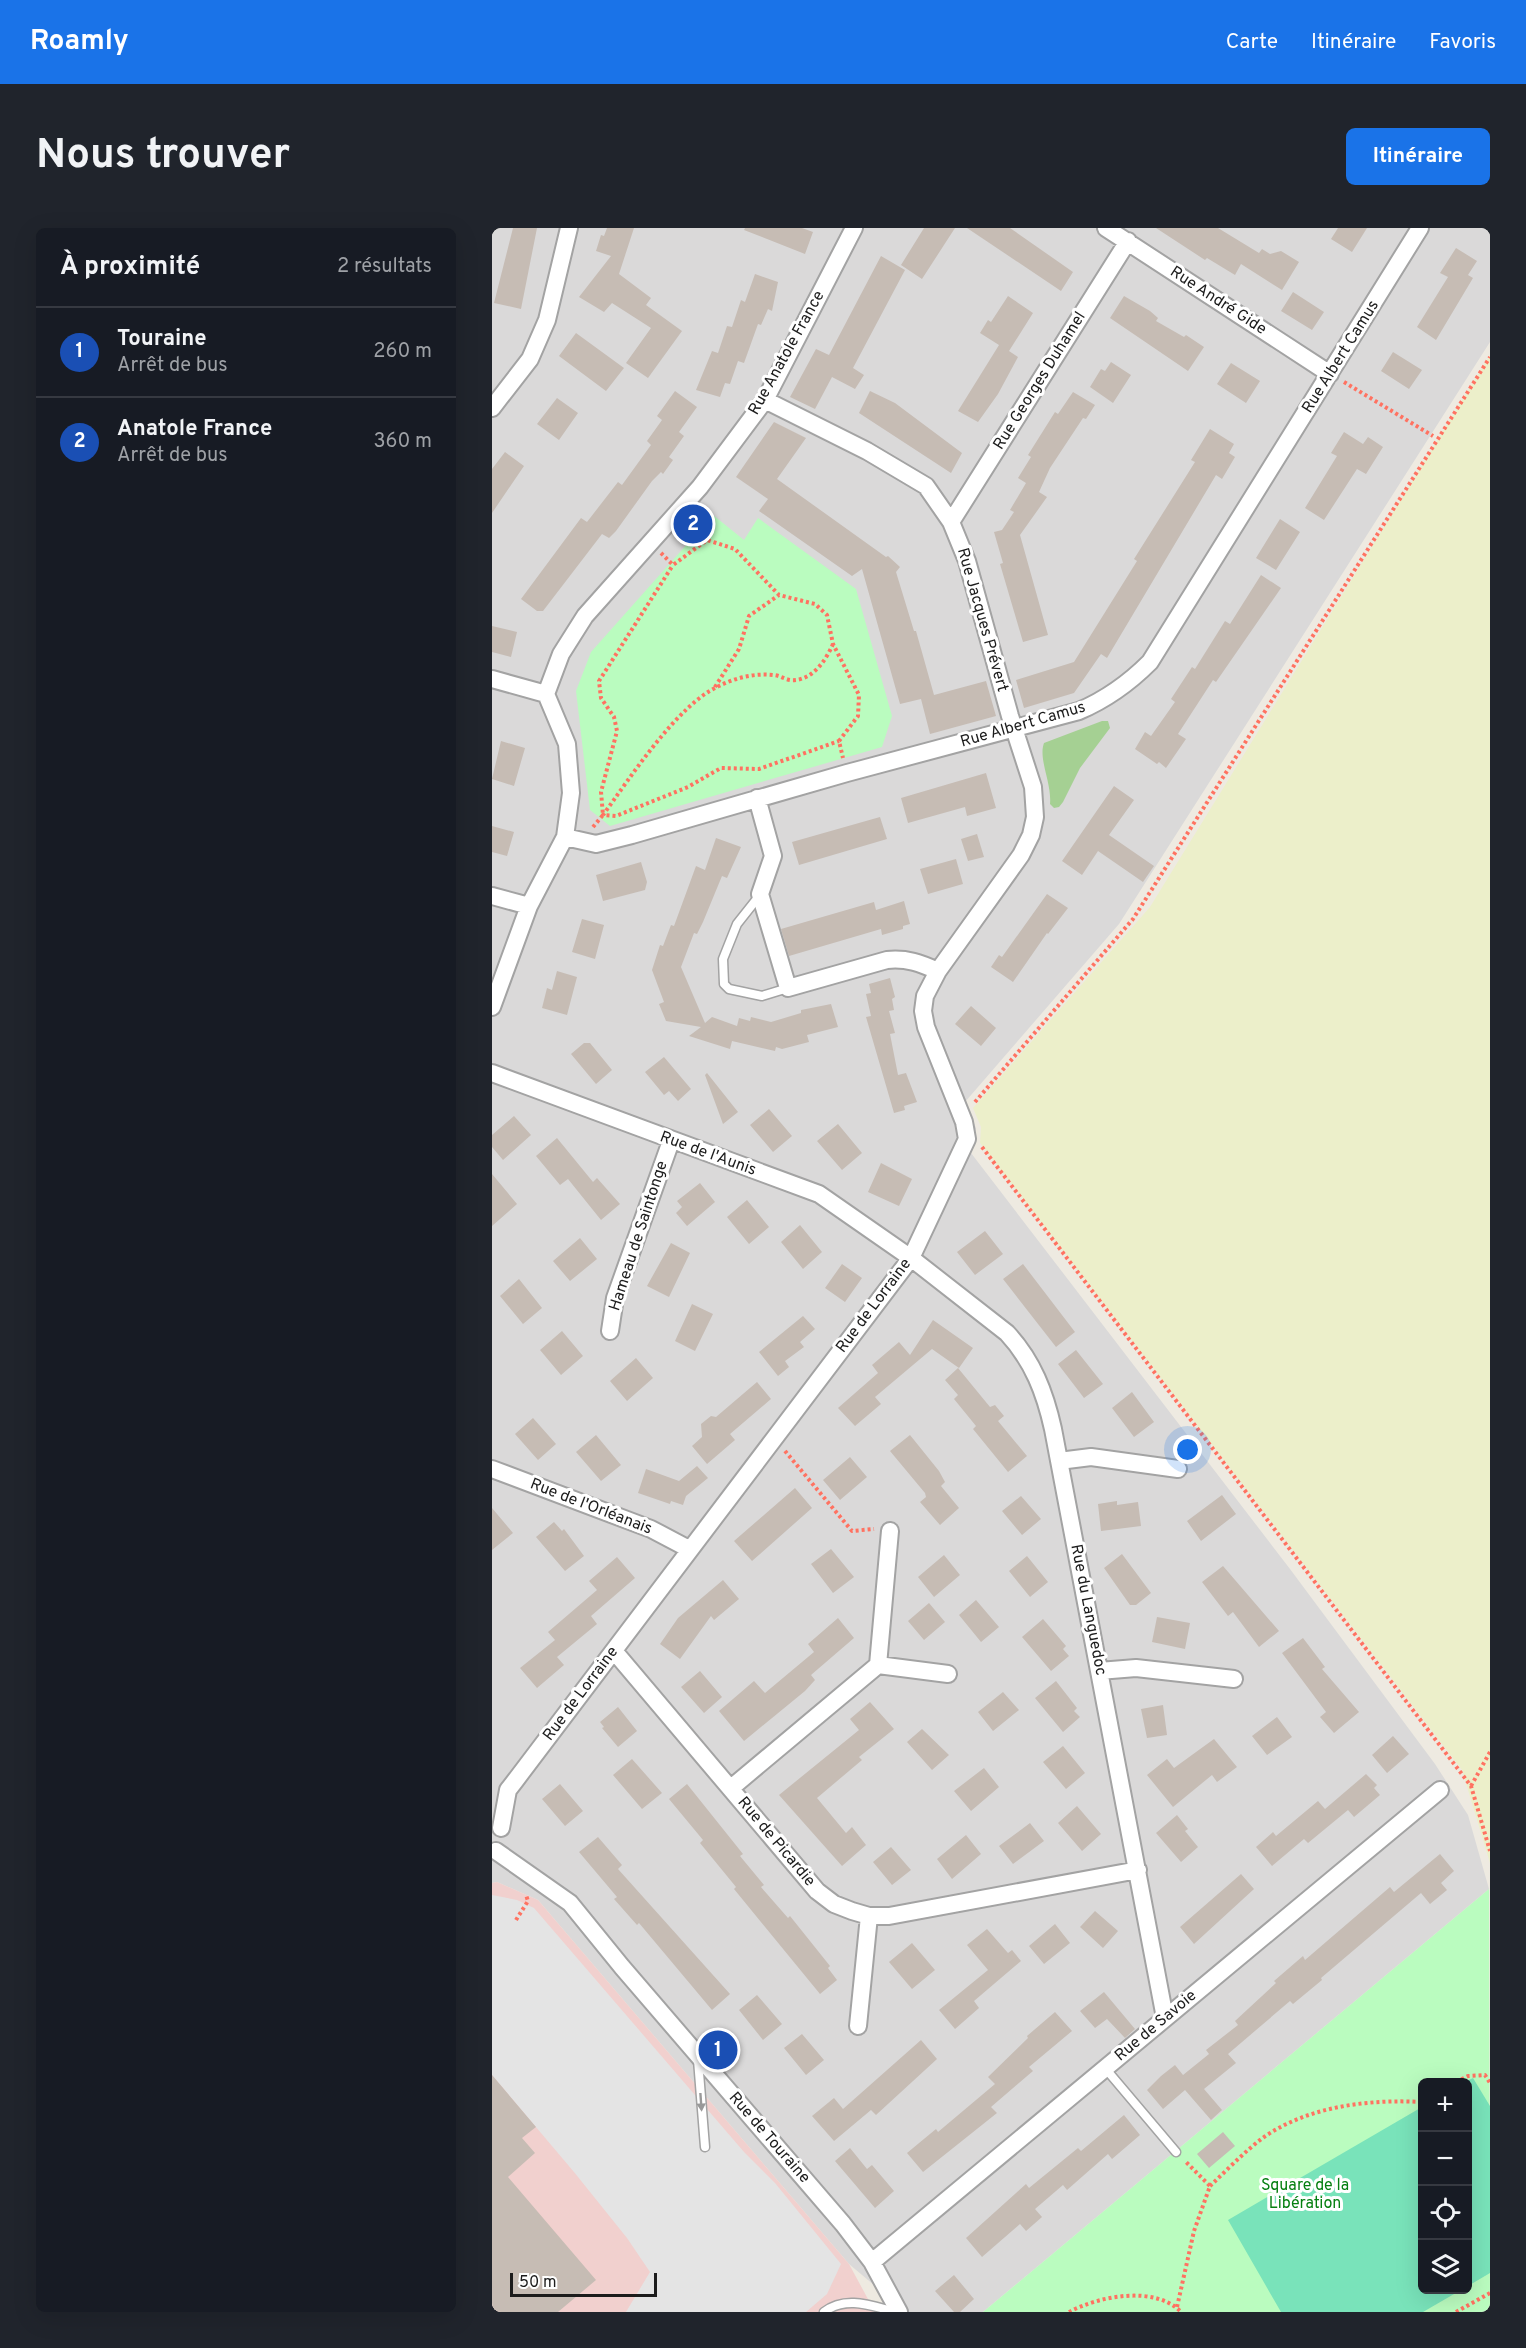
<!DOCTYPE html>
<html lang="fr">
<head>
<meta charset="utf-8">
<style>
	:root { --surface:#171b24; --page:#20242c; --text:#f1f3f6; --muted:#9ea1a6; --line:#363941; --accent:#1a73e8 }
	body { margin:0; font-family:Overpass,sans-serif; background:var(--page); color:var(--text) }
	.controls { position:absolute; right:18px; bottom:18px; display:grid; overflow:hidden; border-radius:9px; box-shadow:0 6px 24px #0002 }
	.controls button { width:54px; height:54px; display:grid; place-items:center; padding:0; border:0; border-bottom:2px solid var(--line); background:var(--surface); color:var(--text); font:30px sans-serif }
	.scale { position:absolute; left:18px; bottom:15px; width:147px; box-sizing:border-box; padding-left:6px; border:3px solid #1c1c1c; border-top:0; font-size:16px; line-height:21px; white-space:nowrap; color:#1c1c1c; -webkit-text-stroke:4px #fff; paint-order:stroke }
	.you { position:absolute; left:696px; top:1222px; width:21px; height:21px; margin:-15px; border:4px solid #fff; border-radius:50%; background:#1a73e8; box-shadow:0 0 0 9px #1a73e833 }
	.badge { display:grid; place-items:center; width:39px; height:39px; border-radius:50%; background:var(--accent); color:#fff; font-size:20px; font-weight:700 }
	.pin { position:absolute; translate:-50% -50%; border:3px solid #fff; box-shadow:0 2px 6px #0006 }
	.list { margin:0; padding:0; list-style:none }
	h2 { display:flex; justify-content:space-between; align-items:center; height:78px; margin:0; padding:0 24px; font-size:26px }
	h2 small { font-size:20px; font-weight:400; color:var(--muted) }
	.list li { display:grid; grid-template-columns:39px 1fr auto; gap:18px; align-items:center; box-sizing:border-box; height:90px; padding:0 24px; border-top:2px solid var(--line) }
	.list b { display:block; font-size:22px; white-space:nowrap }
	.list p { margin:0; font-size:20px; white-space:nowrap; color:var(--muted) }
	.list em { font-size:20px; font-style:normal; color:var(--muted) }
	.icon { flex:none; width:33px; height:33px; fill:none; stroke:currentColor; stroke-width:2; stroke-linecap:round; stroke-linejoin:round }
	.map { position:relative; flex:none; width:998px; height:2084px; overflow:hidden; border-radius:9px }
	header { display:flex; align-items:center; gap:36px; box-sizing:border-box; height:84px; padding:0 30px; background:var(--accent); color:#fff }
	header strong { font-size:28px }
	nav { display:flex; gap:33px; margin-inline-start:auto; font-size:21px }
	.intro { display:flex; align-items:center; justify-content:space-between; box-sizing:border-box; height:144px; padding:0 36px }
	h1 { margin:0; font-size:42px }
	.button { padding:15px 27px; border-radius:9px; background:var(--accent); color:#fff; font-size:21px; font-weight:700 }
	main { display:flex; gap:36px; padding:0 36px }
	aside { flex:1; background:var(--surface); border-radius:9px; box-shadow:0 6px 24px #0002 }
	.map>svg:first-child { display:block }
	.residential { fill:#dad9d9 }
	.commercial { fill:#f1d0ce }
	.farmland { fill:#ecefca }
	.forest { fill:#a5d093 }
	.park { fill:#bafcbf; fill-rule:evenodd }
	.pitch { fill:#79e3ba }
	.parking { fill:#e4e4e4 }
	.building { fill:#c6bcb4 }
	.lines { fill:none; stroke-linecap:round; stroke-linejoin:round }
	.lane-casing { stroke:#a3a3a3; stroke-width:11 }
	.street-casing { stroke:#a3a3a3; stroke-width:20 }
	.path { stroke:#ff7261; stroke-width:4; stroke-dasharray:3 3; stroke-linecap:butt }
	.lane { stroke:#fff; stroke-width:8 }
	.street { stroke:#fff; stroke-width:16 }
	.oneway { fill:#999 }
	.labels { text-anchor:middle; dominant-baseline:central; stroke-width:6; stroke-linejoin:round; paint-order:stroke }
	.street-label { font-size:16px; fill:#1c1c1c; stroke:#fff }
	.park-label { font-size:16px; fill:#057f10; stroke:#fff }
</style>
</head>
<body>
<header>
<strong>Roamly</strong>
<nav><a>Carte</a><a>Itinéraire</a><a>Favoris</a></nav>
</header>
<div class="intro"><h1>Nous trouver</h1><a class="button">Itinéraire</a></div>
<main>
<aside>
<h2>À proximité<small>2 résultats</small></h2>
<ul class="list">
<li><span class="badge" style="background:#1a4fb4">1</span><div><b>Touraine</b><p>Arrêt de bus</p></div><em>260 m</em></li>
<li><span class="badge" style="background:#1a4fb4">2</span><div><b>Anatole France</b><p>Arrêt de bus</p></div><em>360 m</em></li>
</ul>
</aside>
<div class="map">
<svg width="998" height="2084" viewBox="0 0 998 2084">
	<rect width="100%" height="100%" fill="#eeeae1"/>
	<!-- residential -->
	<path class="residential" d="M0,0H998V114L627,696L473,874L484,900L479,925L798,1341L943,1536L976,1587L997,1661L491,2084H414L357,2036L46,1672L5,1654L0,1655Z"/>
	<!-- commercial -->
	<path class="commercial" d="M5,1654L46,1672L357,2036L383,2084H0V1655Z"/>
	<!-- farmland -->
	<path class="farmland" d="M998,127V1635L970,1542L488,915L489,899L481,880L658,679Z"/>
	<!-- forest -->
	<path class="forest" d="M610,493H616L618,500L588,540L571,574L567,579L562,580L558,576C560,555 546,531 552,515Z"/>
	<!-- park -->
	<path class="park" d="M221,287L252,312L266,290L364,361L400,488L390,519L118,598L98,582L84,463L99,424Z
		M997,1661L998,2084H491ZM930,1854H976V2062H930Z"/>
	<!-- pitch -->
	<path class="pitch" d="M981,1850L998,1878V2045L976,2058V1854H973Z
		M930,1879V2062H969L931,2084H789L736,1992Z"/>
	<!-- parking -->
	<path class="parking" d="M0,1667L25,1672L42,1680L252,1924L283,1955L349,2036L335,2066L314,2084H134L158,2044L135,2010L82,1944L0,1847Z"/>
	<!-- building -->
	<path class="building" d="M21,0H45L29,81L2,75Z
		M115,0H142L127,46L159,70L154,77L190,103L156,150L134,135L159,100L120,75L112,84L87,69L119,28L104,23L109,7L112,8Z
		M253,0H310L321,4L313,26L252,2Z
		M432,0H463L430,51L409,37Z
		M475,0H518L581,44L569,63Z
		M664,0H726L767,25L770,21L778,26L789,23L807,34L790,62L749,36L743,47L715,30L713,32Z
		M846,0H875L860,24L839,11Z
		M964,20L985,33L976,47L981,50L944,112L925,99L956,49L948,45Z
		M389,28L413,42L361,140L372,147L363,161L340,149L323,181L298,169L324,121L337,127Z
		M263,46L286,54L280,83L276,81L269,97L266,96L252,135L246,133L238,156L233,155L228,169L204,162L220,123L226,125L235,98L240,99L249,72L253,74Z
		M801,64L832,84L820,102L789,83Z
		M516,68L541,85L517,123L526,129L506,166L486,194L466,183L507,117L488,105L496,92L499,94Z
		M632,68L658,83L666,90L664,93L692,109L694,107L712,119L696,143L618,90Z
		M84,105L132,140L114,163L67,128Z
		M901,124L930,142L917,161L889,143Z
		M619,134L639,147L621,175L598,159L609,141L613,143Z
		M739,135L768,153L754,175L725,156Z
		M183,163L205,179L187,204L192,208L177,229L181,232L171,246L169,244L160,253L124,303L117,310L110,306L51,383H45L29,371L89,290L95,294L126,254L130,257L159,217L155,213L170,192L165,188Z
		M378,163L403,175L470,225L459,245L367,185Z
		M581,164L603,177L594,191L591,190L558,240L547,264L555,269L528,307L556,407L531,414L508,336L511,335L502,304L510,302L522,284L518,282L534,255L526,250L539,229L536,227L563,184L566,186Z
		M65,170L86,185L67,212L45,196Z
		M282,194L314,210L285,251L394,329L396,328L408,339L404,344L422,403H424L442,467L494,453L504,488L438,506L429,471L408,476L370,341L360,348L267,283L276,271L244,249Z
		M718,201L742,216L737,225L743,229L730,251L724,247L615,430L609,426L582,465L532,480L524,452L582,434L645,333L642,331L703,234L699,232Z
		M852,204L871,216L876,209L891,219L874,246L865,241L832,292L813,280L845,228L839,225Z
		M13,224L32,238L0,285V241Z
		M788,291L808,304L784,342L764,330Z
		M769,347L789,360L724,454L721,452L686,506L694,511L674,540L667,534L665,536L643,521L653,504L659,508L683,474L679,471L700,439L703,441L733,393L738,396Z
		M0,398L25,404L19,429L0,424Z
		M9,513L33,520L22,558L0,551Z
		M494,545L504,580L475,588L473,579L416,595L409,570Z
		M622,558L642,572L617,607L662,638L651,654L606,623L590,647L570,633Z
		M388,589L395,611L307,637L300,614Z
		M0,598L22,604L15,628L0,624Z
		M485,606L492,629L476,633L469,611Z
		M224,610L249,619L235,650L230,648L211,694L205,706L202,705L189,739L213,795L220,789L245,798L247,790L258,793L259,789L279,794L309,785V782L339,776L346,799L315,807L317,814L290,821L284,819L283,823L240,813L238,821L197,808L209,799L174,793L167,776L172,774L160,742L168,717L171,718L179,697L182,698L204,638L213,642Z
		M464,631L471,656L436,666L428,641Z
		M149,634L155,654L153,662L111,673L104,647Z
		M555,666L576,680L556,706L555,705L521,754L499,739L507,727L510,729Z
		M412,673L418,696L411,698V701L390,707L389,701L297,728L289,701L382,674L384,682Z
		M90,691L112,697L103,731L80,724Z
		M65,743L85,749L75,787L50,780L55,760L60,762Z
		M398,750L403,769L400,771L402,782L397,783L403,805L398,806L406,847L414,845L425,874L412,878L413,882L402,885L374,789L379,788L374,766L379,765L377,756Z
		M479,778L504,800L489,818L463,796Z
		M92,815H98L120,842L104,856L79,826Z
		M172,829L199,861L186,873L177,863L172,867L153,844Z
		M215,845L246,884L231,896L213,847Z
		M277,881L300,908L281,924L258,897Z
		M22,888L39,907L11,932L0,919V907Z
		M346,896L370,925L350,942L325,913Z
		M65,910L101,954L105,950L128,976L109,992L76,951L68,957L44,928Z
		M389,935L420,951L407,978L376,964Z
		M0,946L25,976L0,998Z
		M208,955L223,974L195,998L184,985L190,979L185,973Z
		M255,972L277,999L257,1016L235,989Z
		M308,997L330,1024L311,1041L289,1014Z
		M493,1003L511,1026L483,1047L465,1024Z
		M88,1010L105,1031L78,1053L61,1033Z
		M179,1015L198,1025L177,1069L155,1058Z
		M350,1036L370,1050L353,1074L333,1060Z
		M531,1036L583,1104L564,1119L511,1051Z
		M27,1051L50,1080L31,1096L8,1068Z
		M200,1076L221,1086L203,1123L183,1113Z
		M311,1088L323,1101L308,1114L312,1119L293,1133L297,1139L286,1148L267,1124Z
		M441,1092L481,1120L467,1140L440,1121L383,1169L389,1176L363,1198L346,1180L386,1145L380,1137L407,1114L418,1127Z
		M70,1103L91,1128L69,1147L48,1122Z
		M584,1122L611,1156L592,1170L566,1136Z
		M144,1130L161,1150L135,1173L118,1153Z
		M466,1140L498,1179L503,1177L512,1188L506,1193L535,1228L516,1244L481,1201L484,1198L462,1171L466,1167L453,1152Z
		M265,1154L279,1171L238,1206L243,1212L215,1236L200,1218L210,1209L209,1196L219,1188L224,1189Z
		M640,1164L662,1194L642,1209L620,1180Z
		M41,1190L64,1216L46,1232L23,1206Z
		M104,1207L129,1237L109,1253L84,1224Z
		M418,1207L447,1243L453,1254L449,1258L467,1280L448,1297L428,1274L434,1269L433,1265L398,1223Z
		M358,1229L375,1249L348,1272L331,1252Z
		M205,1238L216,1250L194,1268L191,1277L179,1273L178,1276L146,1265L154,1241L187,1253Z
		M303,1260L320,1280L260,1333L242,1313Z
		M730,1267L744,1286L709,1313L695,1293Z
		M529,1268L549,1291L530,1307L510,1283Z
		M625,1273V1277L646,1274L649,1298L609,1303L606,1276Z
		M0,1280L21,1305L0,1322Z
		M62,1294L70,1303L72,1301L92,1328L73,1343L44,1309Z
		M339,1321L362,1349L341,1365L319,1336Z
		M630,1326L659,1365L644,1377H638L612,1340Z
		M452,1327L468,1347L442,1369L426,1349Z
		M535,1328L556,1354L538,1369L517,1343Z
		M125,1329L143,1350L99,1388L105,1396L65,1429L72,1437L45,1460L28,1440L63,1412L56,1404L105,1362L97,1353Z
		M731,1338L787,1403L767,1419L741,1384L736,1388L710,1354Z
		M231,1352L247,1371L222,1392L219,1388L188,1431L168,1416L186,1390Z
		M484,1372L507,1399L489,1414L467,1387Z
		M437,1375L453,1394L432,1412L416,1393Z
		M665,1389L698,1395L693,1421L660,1414Z
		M346,1390L362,1410L319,1447L323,1452L313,1463L252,1513L227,1483L262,1453L273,1465L322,1424L316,1416Z
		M551,1391L574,1418L571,1421L577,1428L559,1443L530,1409Z
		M811,1410L833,1439L830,1441L867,1484L842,1505L828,1489L834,1484L790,1425Z
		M208,1443L230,1469L212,1485L189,1459Z
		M564,1453L585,1480L582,1483L588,1489L571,1504L543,1470Z
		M511,1464L527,1482L501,1503L486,1484Z
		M378,1474L402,1501L367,1529L370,1532L325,1570L354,1605L360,1599L374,1617L350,1638L287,1567L367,1502L358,1491Z
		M671,1477L675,1507L655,1510L649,1481Z
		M126,1479L145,1503L126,1519L110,1500L112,1499L108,1494Z
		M785,1489L800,1509L775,1527L760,1508Z
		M430,1501L457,1527L440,1542L415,1514Z
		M901,1508L917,1526L895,1545L880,1527Z
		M722,1511L745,1539L725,1554L720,1547L681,1579L655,1547L675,1531L682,1540Z
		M571,1518L593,1545L574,1561L551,1534Z
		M140,1531L170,1565L150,1581L121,1547Z
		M492,1540L507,1559L479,1583L462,1563Z
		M874,1546L885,1557L882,1560L888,1567L862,1589L856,1582L816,1615L812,1611L780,1638L764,1619L781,1604L784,1608L826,1573L833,1581Z
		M68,1556L91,1583L73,1598L50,1571Z
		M195,1556L251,1626L248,1628L272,1657L269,1659L296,1690L298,1688L338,1738L336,1740L345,1752L328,1766L242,1661L244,1659L208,1615L211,1612L177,1571Z
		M585,1578L609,1606L590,1623L566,1595Z
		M685,1587L696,1601L693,1603L706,1619L689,1634L664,1605Z
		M538,1595L552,1613L521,1636L507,1618Z
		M474,1607L489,1626L460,1651L445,1631Z
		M106,1609L130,1637L126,1641L238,1766L220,1782L147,1695L145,1697L122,1671L125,1669L87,1624Z
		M399,1619L419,1642L400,1657L381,1634Z
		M948,1626L962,1643L949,1655L955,1662L938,1676L929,1665L829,1750L830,1752L801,1776L798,1773L736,1826L744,1835L712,1861L730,1882L719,1892L693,1862L671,1881L655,1862L669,1848L683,1837L691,1847L717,1826L714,1822L746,1797L743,1793L784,1755L782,1753L811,1728L813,1732L898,1659L902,1664Z
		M749,1646L762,1661L702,1716L688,1699Z
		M603,1683L626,1703L611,1720L588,1699Z
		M563,1696L578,1715L552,1736L537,1718Z
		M495,1701L516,1725L520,1722L529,1733L482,1773L487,1780L463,1801L447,1782L496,1742L475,1717Z
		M420,1715L443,1742L420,1761L397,1734Z
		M612,1764L643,1801L633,1810L615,1791L603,1800L588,1783Z
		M265,1767L290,1796L271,1812L247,1782Z
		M563,1784L580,1803L537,1839L541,1843L499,1879L505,1885L431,1944L415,1925L444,1901L446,1904L503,1856L496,1849L536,1810L535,1808Z
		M310,1806L332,1832L314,1847L292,1820Z
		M429,1812L445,1831L384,1887L379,1882L342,1913L320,1888L342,1870L351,1881Z
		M0,1847L44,1899L30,1910L43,1925L16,1949L104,2052L66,2084H0Z
		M632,1887L648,1907L620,1931L616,1926L575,1962L571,1957L543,1981L550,1989L534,2003L528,1996L490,2029L474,2010L534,1956L537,1960L586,1920L589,1923Z
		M731,1904L743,1918L717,1940L705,1926Z
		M358,1920L375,1941L380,1937L402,1963L383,1980L343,1933Z
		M462,2047L482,2071L468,2084H462L443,2063Z"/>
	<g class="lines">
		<defs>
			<path id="lane" d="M268,667L245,696L231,731L232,756L237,761L270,768L296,760
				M206,1832L213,1919
				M613,1840L684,1924
				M332,2084C354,2067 380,2078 404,2084"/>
			<path id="street" d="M614,0L838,146
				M0,180L38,131L55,92L77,0
				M459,294L636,13
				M0,451L54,466
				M265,570L281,628L268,666L296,760L395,732C415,730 428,735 446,743
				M73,609L104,616L140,607L355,545L587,483C615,471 636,456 658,434L928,0
				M0,668L37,678
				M0,779L37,678L73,609L79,565L75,516L54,466L69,426L93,388L208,259L273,172L362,0
				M0,845L327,966L419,1030L515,1105C541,1133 553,1165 561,1201L673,1790
				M118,1103L123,1070L179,913
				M567,1233L599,1229L686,1241
				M0,1241L159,1301L197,1321
				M122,1423L325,1663L342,1676L360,1683L377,1688H397L646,1642
				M386,1437L456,1446
				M607,1443L644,1440L742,1451
				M239,1560L386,1437L398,1303
				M9,1600L16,1562L23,1553L419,1030L475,911L472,894L434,799L431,783L433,768L446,743L529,627L539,607L543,589L541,559L518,488L475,333L459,294L434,258L375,223L273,172
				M4,1623L78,1675L130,1739L351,1996L380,2034L407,2084
				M366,1798L377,1688
				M380,2034L948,1562"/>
		</defs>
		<!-- lane casing -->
		<use href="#lane" class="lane-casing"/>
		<!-- street casing -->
		<use href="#street" class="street-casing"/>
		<!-- path -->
		<path class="path" d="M852,154L941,208
			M169,325L181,337L215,312L243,321L287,367L323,376L335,387L341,416L367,467L366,488L347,513L351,530
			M341,416C334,432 320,454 298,452C292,451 287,447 281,447C262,445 243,450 227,458C186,476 138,550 111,587L124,588L196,559L229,540L267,541L347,513
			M223,459L247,421L257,388L287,367
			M101,599L111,587L109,564L125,503L122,489L109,470L107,453L181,337
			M483,874L641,691L998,129
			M490,919L979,1558L998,1623
			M293,1223L360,1303L382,1301
			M979,1558L998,1524
			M24,1692L36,1673L34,1667
			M964,1854L976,1848L993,1847L998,1855
			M718,1958C735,1942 753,1923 772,1909C817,1878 878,1871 930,1874
			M685,2079L702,2003L718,1958L693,1933
			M577,2084C607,2068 663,2057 689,2084
			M964,2084L998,2065"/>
		<!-- lane -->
		<use href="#lane" class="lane"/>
		<!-- street -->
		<use href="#street" class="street"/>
	</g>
	<!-- one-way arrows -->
	<defs><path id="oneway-solid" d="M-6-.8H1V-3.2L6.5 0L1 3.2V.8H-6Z" transform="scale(1.5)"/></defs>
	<use class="oneway" href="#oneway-solid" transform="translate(209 1874) rotate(86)"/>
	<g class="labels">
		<!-- street labels -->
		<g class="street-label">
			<text transform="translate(726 73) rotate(33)">Rue André Gide</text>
			<text transform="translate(295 125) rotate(-61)">Rue Anatole France</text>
			<text transform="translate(849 129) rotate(-58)">Rue Albert Camus</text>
			<text transform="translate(548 153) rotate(-58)">Rue Georges Duhamel</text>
			<text transform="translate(490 392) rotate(74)">Rue Jacques Prévert</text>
			<text transform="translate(531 497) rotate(-16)">Rue Albert Camus</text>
			<text transform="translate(216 926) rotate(20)">Rue de l'Aunis</text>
			<text transform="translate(147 1008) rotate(-72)">Hameau de Saintonge</text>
			<text transform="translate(382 1078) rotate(-53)">Rue de Lorraine</text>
			<text transform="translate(99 1279) rotate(21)">Rue de l'Orléanais</text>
			<text transform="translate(596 1382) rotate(79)">Rue du Languedoc</text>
			<text transform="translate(89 1466) rotate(-53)">Rue de Lorraine</text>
			<text transform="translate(284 1614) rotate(50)">Rue de Picardie</text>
			<text transform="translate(664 1798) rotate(-40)">Rue de Savoie</text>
			<text transform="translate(277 1910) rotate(49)">Rue de Touraine</text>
		</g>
		<!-- park labels -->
		<g class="park-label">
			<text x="813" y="1958">Square de la<tspan x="813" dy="18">Libération</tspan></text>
		</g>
	</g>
</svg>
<div class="controls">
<button>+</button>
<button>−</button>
<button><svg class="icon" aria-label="locate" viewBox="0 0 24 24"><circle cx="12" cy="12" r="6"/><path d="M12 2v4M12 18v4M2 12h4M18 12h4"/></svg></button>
<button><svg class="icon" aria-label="layers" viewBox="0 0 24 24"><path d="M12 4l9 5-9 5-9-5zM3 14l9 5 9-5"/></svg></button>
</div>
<div class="scale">50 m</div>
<div class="you"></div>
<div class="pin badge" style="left:226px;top:1822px;background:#1a4fb4">1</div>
<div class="pin badge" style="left:201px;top:296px;background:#1a4fb4">2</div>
</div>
</main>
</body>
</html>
